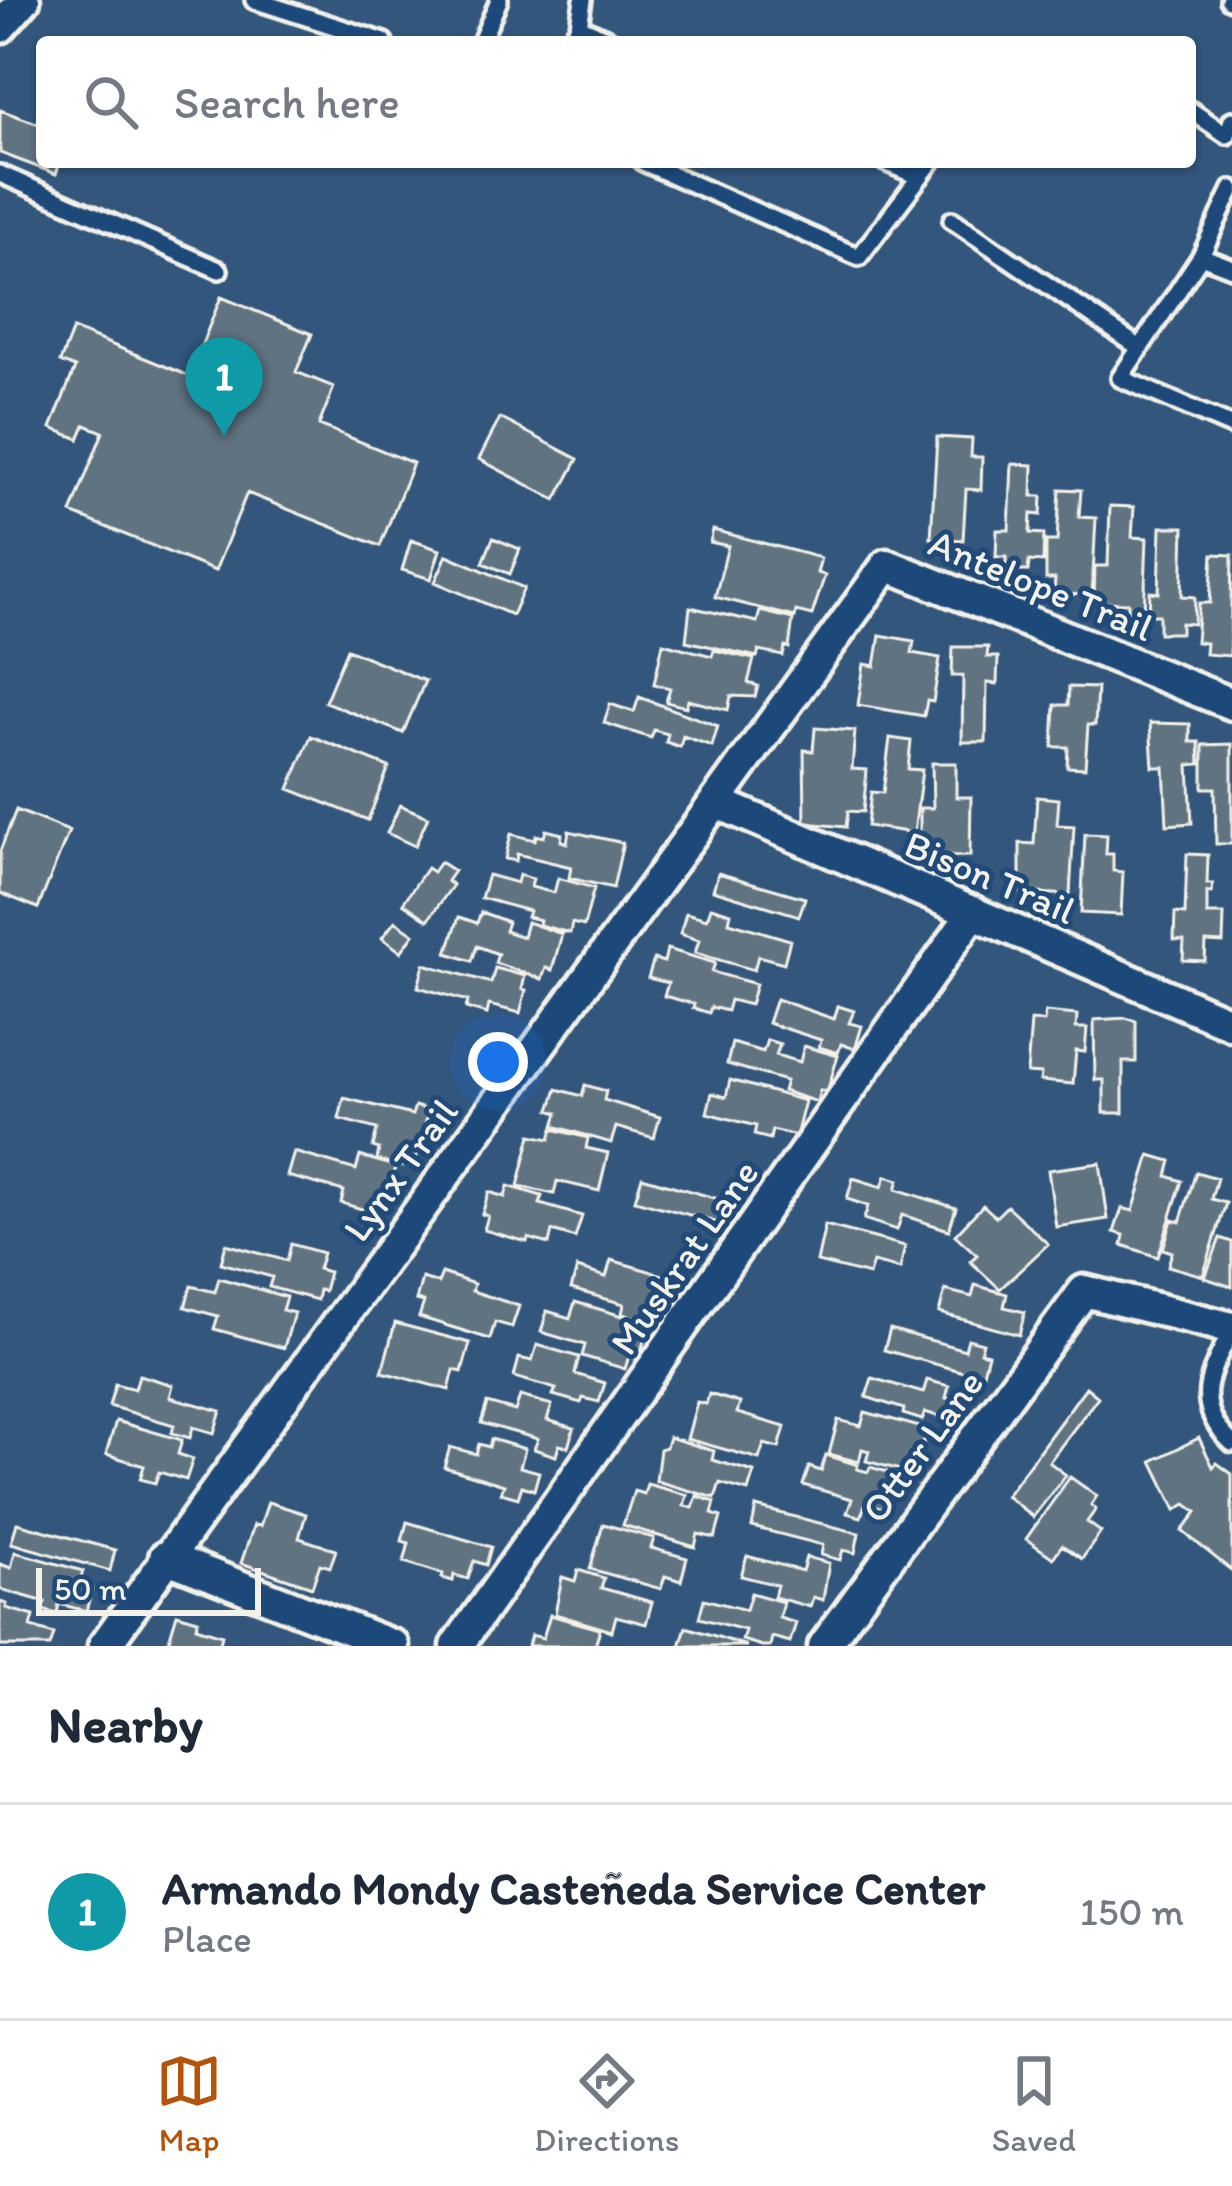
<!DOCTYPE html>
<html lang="en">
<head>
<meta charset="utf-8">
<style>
	:root { --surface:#fff; --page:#f6f6f7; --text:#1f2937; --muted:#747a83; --line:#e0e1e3; --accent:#b45309 }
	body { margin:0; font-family:Itim,sans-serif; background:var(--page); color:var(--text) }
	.scale { position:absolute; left:36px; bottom:30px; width:225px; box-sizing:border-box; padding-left:12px; border:6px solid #f4f1e8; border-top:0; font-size:33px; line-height:42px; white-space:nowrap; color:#f4f1e8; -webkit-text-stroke:9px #1f4a7a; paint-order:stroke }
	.you { position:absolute; left:498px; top:1062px; width:42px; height:42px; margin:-30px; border:9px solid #fff; border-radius:50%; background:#1a73e8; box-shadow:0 0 0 18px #1a73e833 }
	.badge { display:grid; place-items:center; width:78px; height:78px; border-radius:50%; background:var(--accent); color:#fff; font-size:39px; font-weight:700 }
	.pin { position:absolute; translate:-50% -99px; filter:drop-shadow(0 3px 6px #0008) }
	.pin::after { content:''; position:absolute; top:63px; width:42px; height:36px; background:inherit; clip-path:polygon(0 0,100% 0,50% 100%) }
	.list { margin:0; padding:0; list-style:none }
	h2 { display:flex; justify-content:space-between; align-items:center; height:156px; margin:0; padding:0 48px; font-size:51px }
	h2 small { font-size:39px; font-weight:400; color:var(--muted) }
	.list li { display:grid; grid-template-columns:78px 1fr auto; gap:36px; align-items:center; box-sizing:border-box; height:216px; padding:0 48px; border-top:3px solid var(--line) }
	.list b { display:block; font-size:45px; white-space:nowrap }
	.list p { margin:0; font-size:39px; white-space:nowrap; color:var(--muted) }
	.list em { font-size:39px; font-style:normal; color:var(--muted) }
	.icon { flex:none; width:66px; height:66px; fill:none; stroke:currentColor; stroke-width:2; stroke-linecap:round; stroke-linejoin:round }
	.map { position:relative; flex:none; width:1232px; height:1646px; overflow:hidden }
	.search { position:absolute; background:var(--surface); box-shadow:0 3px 9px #0004; left:36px; right:36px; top:36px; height:132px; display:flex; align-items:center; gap:30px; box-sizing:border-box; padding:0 42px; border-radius:12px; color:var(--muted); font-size:45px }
	.sheet { height:372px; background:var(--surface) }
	nav { display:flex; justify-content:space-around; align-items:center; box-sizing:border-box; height:168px; border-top:3px solid var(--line); background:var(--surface); font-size:33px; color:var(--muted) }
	nav a { display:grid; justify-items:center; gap:6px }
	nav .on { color:var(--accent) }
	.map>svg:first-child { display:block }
	.building { fill:#607381; stroke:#f4f1e8; stroke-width:3 }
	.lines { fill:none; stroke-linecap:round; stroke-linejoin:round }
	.lane-casing { stroke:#f4f1e8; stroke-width:24 }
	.street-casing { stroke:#f4f1e8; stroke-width:39 }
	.lane { stroke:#1f4a7a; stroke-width:15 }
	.street { stroke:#1f4a7a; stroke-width:30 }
	.labels { text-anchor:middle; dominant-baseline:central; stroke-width:10; stroke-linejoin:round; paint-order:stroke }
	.street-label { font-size:39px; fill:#f4f1e8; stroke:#1f4a7a }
</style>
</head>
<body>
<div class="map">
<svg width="1232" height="1646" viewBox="0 0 1232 1646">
	<rect width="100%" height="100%" fill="#32567c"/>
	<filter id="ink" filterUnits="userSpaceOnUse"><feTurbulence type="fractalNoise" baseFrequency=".00833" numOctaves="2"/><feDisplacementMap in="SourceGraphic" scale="24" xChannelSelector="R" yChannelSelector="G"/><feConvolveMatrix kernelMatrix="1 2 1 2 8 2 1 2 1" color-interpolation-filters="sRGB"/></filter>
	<g filter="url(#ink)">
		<!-- building -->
		<path class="building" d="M0,110L42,125V162H60L56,174L0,153Z
			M221,297L312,334L296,372L334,387L319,425L413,463L380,546L247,493L215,571L71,513L103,432L85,425L79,439L51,428L75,368L60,362L73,329L189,376Z
			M500,418L578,459L556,500L479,459Z
			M937,437L972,439L971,457H982L981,490L966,489L963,540L931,538Z
			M1012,464L1033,465L1032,496H1042L1041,515L1031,514L1030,533L1044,534L1043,562L1029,561L1028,571H1006V557H996L997,530H1009Z
			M1060,489L1081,490L1079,517L1096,518L1092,594L1054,595L1055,579H1046V541H1057Z
			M1110,506L1134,507L1132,537L1147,538L1144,614L1128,613V603L1094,602L1095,566H1108Z
			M1161,527H1184L1182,596L1195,597L1194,624L1181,623V633H1159V615H1149L1150,592L1159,593Z
			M713,530L821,558L817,573L825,575L812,615L796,611L795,617L715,597L728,546L710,542Z
			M493,538L520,549L510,574L483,563Z
			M411,540L440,550L431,579L402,570Z
			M1213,554L1232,555L1230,656L1205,654L1206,643L1196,642L1199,603H1210Z
			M447,555L524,588L512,615L435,582Z
			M690,607L757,622L760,611L793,619L789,648L785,647L783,656L759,651L757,657L686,641Z
			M880,635L914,641L912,653L940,658L933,702L927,701L924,716L858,705L864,664L875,666Z
			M663,643L712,656L714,650L754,659L748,683L758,686L755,697L731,696L728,710L688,700L686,707L666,702L670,688L654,684Z
			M953,647H988L987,657H998L997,684L987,683L986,742H962L963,676H952Z
			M347,649L425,681L403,733L325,702Z
			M1069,687L1097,688L1095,725H1088L1085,768L1067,767L1068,747H1053L1055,705H1068Z
			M639,697L718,726L712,746L683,736L680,747L666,742L668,734L654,730L651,738L604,723L610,704L634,712Z
			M1150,723L1190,724V742H1199L1200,764L1189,765L1192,823L1167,825L1164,767H1153Z
			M815,728L855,731L852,769L867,770L863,812L848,811L846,827L805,823L804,750L813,751Z
			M311,736L389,767L368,820L289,789Z
			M890,738L911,741L908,769L922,770L914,833L867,826L871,792L883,793Z
			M1232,744V844H1216L1215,788H1203V745Z
			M932,763H956V797H971L970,856L929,857V850H920V808H933Z
			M1037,797L1059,799L1057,825L1074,826L1070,895L1020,892V843L1034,844Z
			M400,805L428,817L415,846L387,833Z
			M16,810L69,831L38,908L0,893V851Z
			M546,830L562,834L561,841L567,843L569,831L623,843L613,888L569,878L571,867L517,854L516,861L505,859L511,834L535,840L536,835L544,837Z
			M1085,834L1107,835L1106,854H1113V871L1123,872L1121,915L1081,913Z
			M1187,854L1208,855L1207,884H1213L1212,893L1207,892V914H1224L1223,943L1206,942L1205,961L1183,960L1184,941L1174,940L1175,913L1185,914Z
			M440,862L454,871L447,881L453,885L428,920L403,903L427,868L433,872Z
			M718,873L805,898L799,916L713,890Z
			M488,875L517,883L519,875L533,879L531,887L554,893L558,878L594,888L584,926L572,923L570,933L539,925L540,920L527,917L529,911L481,898Z
			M711,907L731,913L729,922L790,940L784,963L758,956L754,970L695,953L699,940L680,934L686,913L707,919Z
			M481,912L508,922L505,931L523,937L527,922L562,934L552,970L546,968L542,979L495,963L498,954L477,946L472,961L447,953L459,917L477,923Z
			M395,921L414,934L401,952L382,938Z
			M667,949L715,963L712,972L756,984L750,1005L730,1000L727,1011L711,1007L709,1013L693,1008L694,1004L664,996L668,983L648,978L654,959L664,962Z
			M424,964L491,983L495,968L525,976L522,989L526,990L520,1013L489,1005L487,1014L466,1008L468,1001L418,987Z
			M776,999L834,1019L838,1006L854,1011L849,1023L862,1026L855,1049L841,1044L838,1053L819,1047L821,1040L768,1023Z
			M1045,1012L1077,1015L1076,1028H1087L1085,1052L1076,1051L1073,1084L1040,1081L1041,1074L1027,1073L1031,1021L1044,1022Z
			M1126,1018L1136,1021V1062H1123V1113H1104V1080H1095L1094,1020Z
			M767,1040L780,1044L776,1055L800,1062L804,1046L838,1056L827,1092L820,1090L817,1102L783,1091L786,1081L727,1064L732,1043L763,1052Z
			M730,1080L805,1101L796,1136L772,1130L770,1139L754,1135L756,1126L707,1113L712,1093L726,1097Z
			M585,1085L606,1091L604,1100L660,1117L654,1138L616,1127L611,1143L554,1126L558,1113L550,1110L557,1089L582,1096Z
			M344,1098L412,1115L415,1106L429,1110L416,1159L404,1156L402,1166L377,1160L379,1149L373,1147L377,1129L339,1119Z
			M553,1129L588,1138L586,1148L608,1153L599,1191L557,1181L554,1194L518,1186L531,1135L550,1139Z
			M294,1152L356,1170L360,1156L395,1166L391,1202L383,1200L379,1214L341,1203L344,1191L287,1176Z
			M1150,1155L1171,1161L1167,1176L1182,1181L1158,1257L1122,1245L1124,1235L1114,1232L1122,1208L1133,1211Z
			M1100,1163L1108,1219L1056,1227L1048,1170Z
			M1196,1172L1217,1178L1211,1199L1226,1203L1203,1276L1168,1266L1172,1252L1163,1249L1172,1220L1180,1222Z
			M886,1176L899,1180L896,1189L956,1208L949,1230L902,1215L897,1230L864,1219L868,1206L847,1199L853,1178L882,1187Z
			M642,1177L732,1203L726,1225L635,1200Z
			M508,1186L542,1196L540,1204L582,1216L575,1238L552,1231L549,1244L528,1238L527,1242L484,1230L488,1216L482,1214L489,1192L505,1197Z
			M983,1205L996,1217L1007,1206L1048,1244L1000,1289L970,1261L977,1255L955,1235Z
			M825,1225L905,1246L900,1269L873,1262L869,1275L817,1262Z
			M1220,1238L1232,1242V1287L1205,1278Z
			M226,1244L287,1261L291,1244L323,1253L318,1269L329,1272L324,1291L319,1290L317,1300L269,1287L272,1277L221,1263Z
			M611,1260L670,1277L663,1314L659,1313L655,1323L622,1314L624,1304L571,1289L577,1268L606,1277Z
			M442,1273L474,1284L472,1291L519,1306L512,1327L495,1322L490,1339L419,1317L424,1302L416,1300L422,1278L438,1283Z
			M219,1278L286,1297L282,1310L294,1313L284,1348L214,1329L218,1316L185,1307L191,1286L215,1292Z
			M975,1285L1007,1294L1004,1307L1025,1312L1019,1335L939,1313L945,1290L972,1297Z
			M575,1302L643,1322L639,1336L645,1337L639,1359L629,1356L625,1369L582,1356L585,1345L541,1332L547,1311L570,1318Z
			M395,1323L470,1343L462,1372L454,1370L449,1390L382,1372Z
			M890,1329L965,1350L968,1339L983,1343L980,1352L988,1354L982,1377L884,1350Z
			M537,1345L579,1357L575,1374L605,1383L599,1402L583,1398L581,1403L553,1395L556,1389L514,1377L519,1358L532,1361Z
			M139,1375L173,1385L170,1397L221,1411L214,1433L193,1427L190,1438L172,1433L174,1425L109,1406L115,1384L135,1389Z
			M872,1378L923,1393L927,1380L949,1386L946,1398L956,1401L950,1420L925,1412L922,1420L903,1414L904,1409L866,1397Z
			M1086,1387L1098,1397L1049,1462L1066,1475L1033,1517L1006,1496Z
			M709,1394L740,1403L737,1413L785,1427L779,1448L764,1444L759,1459L687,1439L697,1402L706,1404Z
			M520,1396L552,1405L547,1420L574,1428L568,1447L559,1445L556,1456L534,1449L538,1439L481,1423L487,1403L515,1411Z
			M865,1412L927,1429L915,1474L866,1461L869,1451L862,1449L859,1462L829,1454L838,1420L861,1426Z
			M116,1421L182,1440L178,1454L193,1459L186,1480L159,1472L155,1483L140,1479L144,1466L106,1454Z
			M669,1437L714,1451L712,1460L754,1472L748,1491L720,1483L715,1498L656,1481L660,1449L666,1447Z
			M1199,1438L1213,1467L1217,1463L1232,1474V1571L1182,1531L1197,1512L1186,1504L1176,1510L1152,1461Z
			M491,1439L525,1449L520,1467L539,1472L534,1490L522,1486L518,1498L501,1493L504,1485L444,1467L450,1447L476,1454L479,1444L489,1447Z
			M826,1455L858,1465L857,1469L868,1472L870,1467L895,1474L887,1510L865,1504L861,1517L847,1513L852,1499L803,1485L809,1467L821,1471Z
			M1070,1477L1097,1496L1091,1505L1096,1509L1087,1522L1101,1532L1082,1559L1062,1545L1053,1558L1026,1539Z
			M647,1484L687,1495L684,1506L693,1508L697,1496L715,1502L712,1514L721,1517L715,1538L698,1534L695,1547L623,1525L634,1491L644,1494Z
			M268,1502L306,1514L299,1538L336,1550L330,1567L320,1564L312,1587L241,1563L254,1525L260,1526Z
			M756,1507L859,1533L855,1553L843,1550L840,1560L821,1555L823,1545L752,1527Z
			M407,1522L491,1547L486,1565L474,1561L468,1579L454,1575L453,1581L442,1578L443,1574L404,1562L409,1543L402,1541Z
			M17,1523L115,1550L110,1571L11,1543Z
			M603,1524L654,1538L651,1548L687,1558L681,1581L665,1576L661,1589L590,1569Z
			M15,1552L83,1571L79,1585L92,1589L86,1611L59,1604L57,1614L42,1610L45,1602L0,1589V1564L11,1568Z
			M747,1556L802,1571L806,1557L829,1563L823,1600L813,1597L810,1607L774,1597L777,1585L741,1576Z
			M578,1570L604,1578L601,1588L652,1602L646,1624L616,1616L612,1631L555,1614L562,1577L575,1581Z
			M751,1593L783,1602L779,1618L796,1623L790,1642L772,1637L770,1646H762L742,1640L745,1630L699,1618L704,1599L746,1610Z
			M0,1602L7,1604L6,1608L34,1616L31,1627L54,1634L50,1646H0Z
			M177,1614L198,1620L196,1627L222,1635L219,1646H167Z
			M550,1615L600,1629L595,1646H528L531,1635L543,1638Z
			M686,1627L747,1646H680Z"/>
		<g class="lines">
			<defs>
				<path id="lane" d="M254,0L384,42
					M1229,0L1232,1
					M579,26L583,0
					M481,42L499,0
					M569,42L579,26L614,42
					M1190,110L1227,135L1232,120
					M643,162L859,257L931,162
					M885,162L920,177
					M0,174L219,270
					M1232,189L1201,256L1120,378L1232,426
					M952,220L1140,348
					M1201,256L1232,268
					M1232,1331C1209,1372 1191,1405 1232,1443"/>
				<path id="street" d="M0,27L24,0
					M718,803L1232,1024
					M165,1557L393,1646
					M104,1646L887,565L1232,704
					M457,1646L974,912
					M824,1646L1084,1291L1232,1328"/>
			</defs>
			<!-- lane casing -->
			<use href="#lane" class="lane-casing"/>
			<!-- street casing -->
			<use href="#street" class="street-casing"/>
			<!-- lane -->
			<use href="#lane" class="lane"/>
			<!-- street -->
			<use href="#street" class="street"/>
		</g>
	</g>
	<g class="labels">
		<!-- street labels -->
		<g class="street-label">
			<text transform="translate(1041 585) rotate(22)">Antelope Trail</text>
			<text transform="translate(990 877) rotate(23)">Bison Trail</text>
			<text transform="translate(400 1170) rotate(-54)">Lynx Trail</text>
			<text transform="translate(684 1257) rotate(-55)">Muskrat Lane</text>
			<text transform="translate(922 1446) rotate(-54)">Otter Lane</text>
		</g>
	</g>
</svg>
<div class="scale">50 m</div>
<div class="you"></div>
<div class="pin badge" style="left:224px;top:436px;background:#0f9aa8">1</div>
<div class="search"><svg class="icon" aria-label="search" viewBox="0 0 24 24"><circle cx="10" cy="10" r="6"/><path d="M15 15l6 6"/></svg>Search here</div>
</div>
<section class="sheet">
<h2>Nearby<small></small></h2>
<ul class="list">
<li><span class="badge" style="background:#0f9aa8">1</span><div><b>Armando Mondy Casteñeda Service Center</b><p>Place</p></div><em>150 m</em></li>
</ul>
</section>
<nav>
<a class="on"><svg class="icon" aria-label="map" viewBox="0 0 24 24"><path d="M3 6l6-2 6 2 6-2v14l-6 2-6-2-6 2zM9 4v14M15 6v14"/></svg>Map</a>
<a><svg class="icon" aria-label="directions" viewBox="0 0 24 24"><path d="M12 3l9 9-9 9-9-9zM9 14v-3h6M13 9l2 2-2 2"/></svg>Directions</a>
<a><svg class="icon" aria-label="saved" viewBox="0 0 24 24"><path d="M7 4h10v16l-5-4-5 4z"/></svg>Saved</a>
</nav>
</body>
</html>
